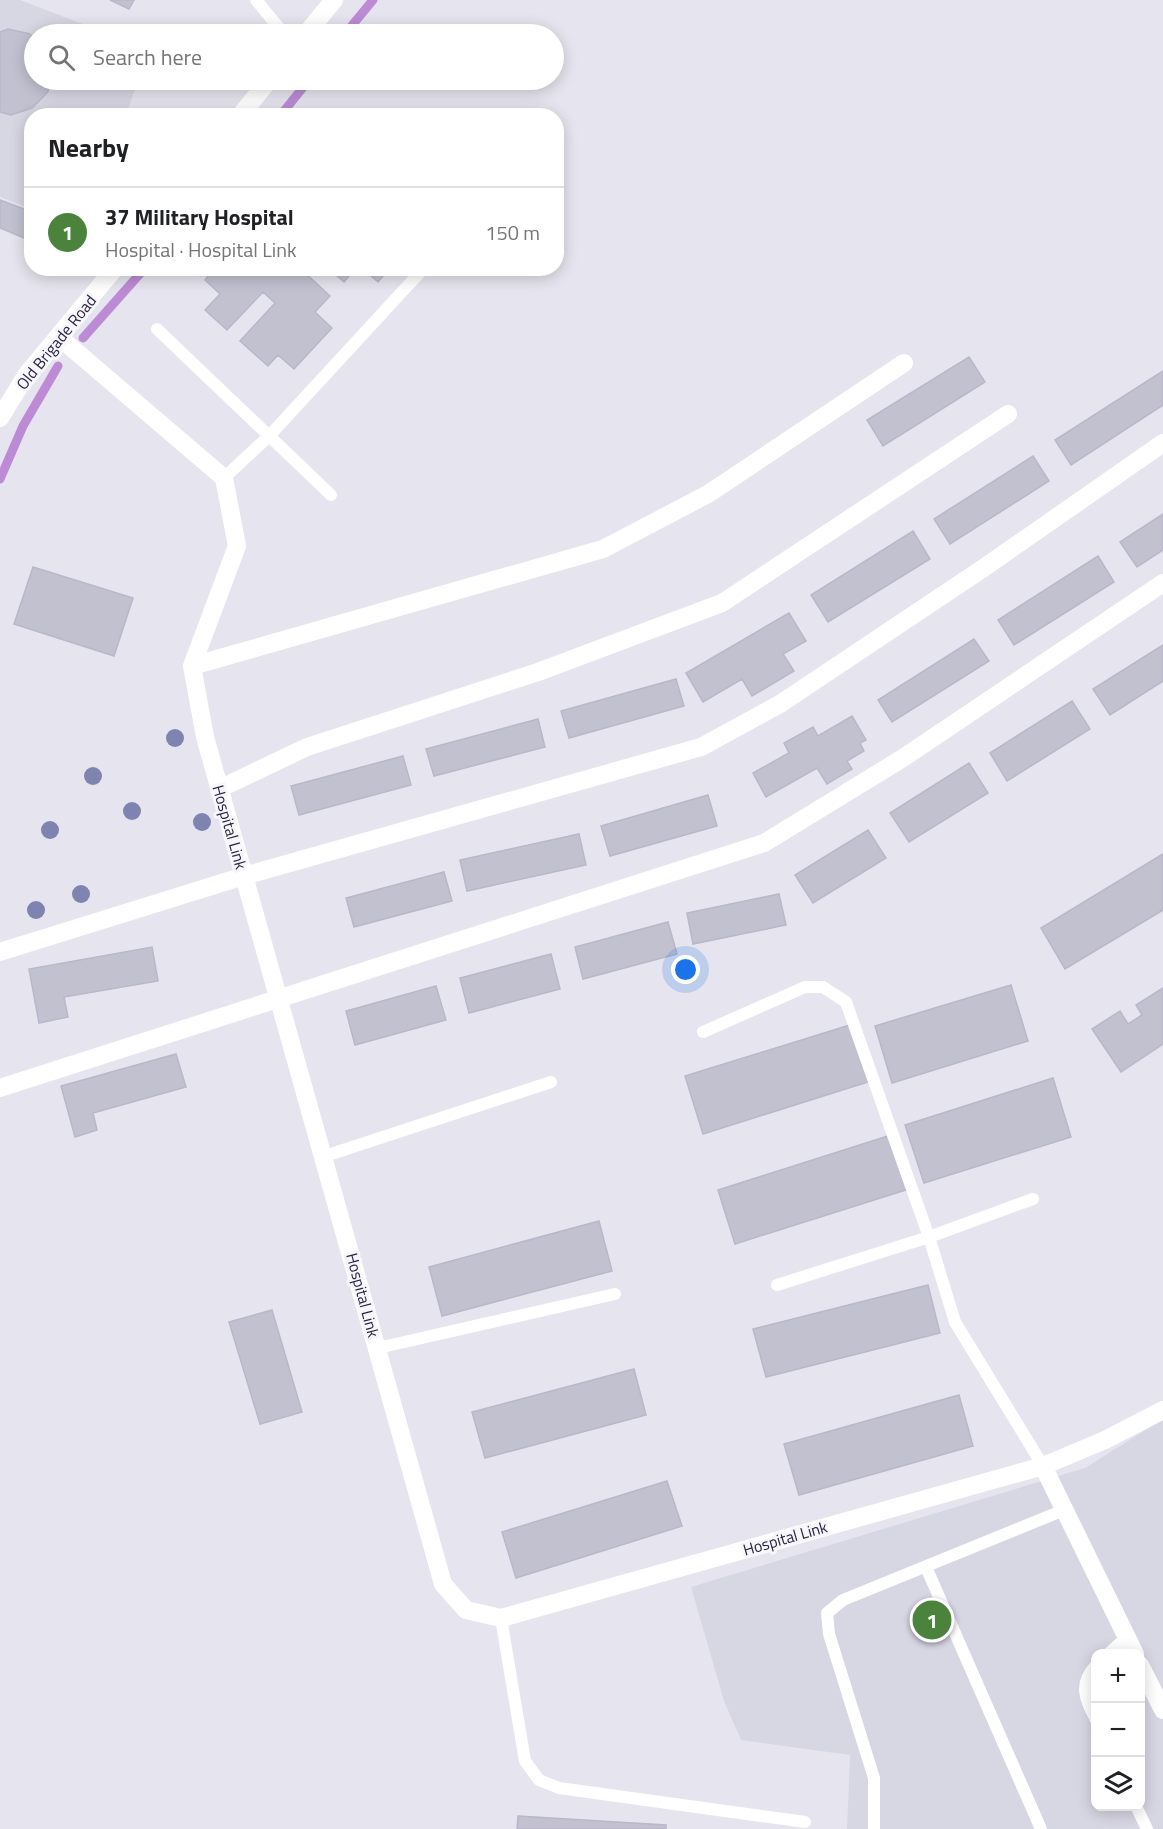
<!DOCTYPE html>
<html lang="en">
<head>
<meta charset="utf-8">
<style>
	:root { --surface:#fff; --page:#f6f6f6; --text:#202124; --muted:#757577; --line:#e0e0e0; --accent:#4b823c }
	body { margin:0; font-family:"Titillium Web",sans-serif; background:var(--page); color:var(--text) }
	.controls { position:absolute; right:18px; bottom:18px; display:grid; overflow:hidden; border-radius:12px; box-shadow:0 3px 15px #0003 }
	.controls button { width:54px; height:54px; display:grid; place-items:center; padding:0; border:0; border-bottom:2px solid var(--line); background:var(--surface); color:var(--text); font:30px sans-serif }
	.you { position:absolute; left:686px; top:970px; width:21px; height:21px; margin:-15px; border:4px solid #fff; border-radius:50%; background:#1a73e8; box-shadow:0 0 0 9px #1a73e833 }
	.badge { display:grid; place-items:center; width:39px; height:39px; border-radius:50%; background:var(--accent); color:#fff; font-size:20px; font-weight:700 }
	.pin { position:absolute; translate:-50% -50%; border:3px solid #fff; box-shadow:0 2px 6px #0006 }
	.list { margin:0; padding:0; list-style:none }
	h2 { display:flex; justify-content:space-between; align-items:center; height:78px; margin:0; padding:0 24px; font-size:26px }
	h2 small { font-size:20px; font-weight:400; color:var(--muted) }
	.list li { display:grid; grid-template-columns:39px 1fr auto; gap:18px; align-items:center; box-sizing:border-box; height:90px; padding:0 24px; border-top:2px solid var(--line) }
	.list b { display:block; font-size:22px; white-space:nowrap }
	.list p { margin:0; font-size:20px; white-space:nowrap; color:var(--muted) }
	.list em { font-size:20px; font-style:normal; color:var(--muted) }
	.icon { flex:none; width:33px; height:33px; fill:none; stroke:currentColor; stroke-width:2; stroke-linecap:round; stroke-linejoin:round }
	.map { position:relative; flex:none; width:1163px; height:1829px; overflow:hidden }
	.search { position:absolute; background:var(--surface); box-shadow:0 3px 15px #0003; left:24px; top:24px; width:540px; height:66px; display:flex; align-items:center; gap:15px; box-sizing:border-box; padding:0 21px; border-radius:33px; color:var(--muted); font-size:22px }
	.panel { position:absolute; background:var(--surface); box-shadow:0 3px 15px #0003; left:24px; top:108px; width:540px; height:168px; border-radius:24px }
	.map>svg:first-child { display:block }
	.built { fill:#d7d6e3; fill-rule:evenodd }
	.lines { fill:none; stroke-linecap:round; stroke-linejoin:round }
	.stream { stroke:#bd8bd6; stroke-width:9 }
	.building { fill:#c2c1d0; stroke:#b9b7c9; stroke-width:1.5 }
	.lane { stroke:#fff; stroke-width:12 }
	.street { stroke:#fff; stroke-width:18 }
	.tree { fill:#7f83b0 }
	.labels { text-anchor:middle; dominant-baseline:central; stroke-width:6; stroke-linejoin:round; paint-order:stroke }
	.street-label { font-size:16px; fill:#2b2343; stroke:#f7f7fb }
</style>
</head>
<body>
<div class="map">
<svg width="1163" height="1829" viewBox="0 0 1163 1829">
	<rect width="100%" height="100%" fill="#e6e5ef"/>
	<!-- built -->
	<path class="built" d="M0,0H20L109,34H34V80H138L126,115L32,116L31,209L0,197Z
		M1163,1419V1829H847L850,1755L741,1740L724,1701L691,1587L1085,1468ZM1096,1654H1140V1806H1096Z"/>
	<g class="lines">
		<!-- stream -->
		<path class="stream" d="M345,34L373,0
			M280,116L309,80
			M83,338L145,268
			M0,479L23,426L58,366"/>
	</g>
	<!-- building -->
	<path class="building" d="M110,0H134L129,9Z
		M8,29L30,34L34,39V80H50L48,92L32,108L11,115L0,112V32Z
		M0,200L32,212L24,238L0,228Z
		M215,268H300L330,296L315,312L332,328L294,369L278,355L268,366L240,341L275,303L263,292L227,330L205,310L220,294L205,280Z
		M328,268H356L344,282Z
		M362,268H390L378,282Z
		M969,357L985,382L883,446L867,420Z
		M1163,371V405L1071,465L1055,440Z
		M1033,456L1049,481L950,544L934,519Z
		M1163,514V550L1137,567L1120,542Z
		M913,531L930,559L828,622L811,595Z
		M1098,556L1114,582L1014,645L998,620Z
		M33,567L133,598L114,656L14,624Z
		M789,613L806,641L783,654L794,671L752,696L742,679L703,702L686,673Z
		M974,639L989,661L892,722L878,700Z
		M1163,645V681L1110,715L1093,689Z
		M676,679L684,706L569,738L561,711Z
		M1072,701L1090,729L1007,781L990,753Z
		M852,716L866,740L860,743L864,751L847,761L852,769L827,784L817,768L766,797L753,773L789,753L784,743L813,727L818,736Z
		M538,719L545,747L434,776L426,749Z
		M403,756L411,785L299,815L291,786Z
		M969,763L988,793L909,842L890,813Z
		M708,795L717,826L610,856L601,826Z
		M868,830L886,858L813,903L795,875Z
		M579,834L586,865L467,891L460,860Z
		M1163,854V910L1065,969L1041,928Z
		M444,872L452,901L354,927L346,898Z
		M779,894L786,925L693,944L687,913Z
		M668,922L677,954L583,979L575,947Z
		M152,947L158,981L64,997L68,1017L39,1023L29,969Z
		M551,954L560,989L469,1013L460,978Z
		M1011,985L1028,1041L892,1083L875,1026Z
		M436,986L446,1020L355,1045L346,1011Z
		M1163,988V1044L1121,1072L1092,1029L1120,1011L1128,1024L1142,1015L1136,1005Z
		M853,1024L871,1081L703,1134L685,1076Z
		M176,1054L186,1087L93,1113L97,1130L75,1137L61,1086Z
		M1053,1078L1071,1137L924,1183L905,1125Z
		M891,1135L909,1189L735,1244L718,1190Z
		M599,1221L612,1271L442,1316L429,1267Z
		M928,1285L940,1333L766,1377L753,1329Z
		M272,1310L302,1412L260,1424L229,1322Z
		M634,1369L646,1415L485,1458L472,1412Z
		M959,1395L973,1446L799,1495L784,1444Z
		M667,1481L682,1526L516,1578L502,1532Z
		M518,1816L666,1825V1829H517Z"/>
	<g class="lines">
		<!-- lane -->
		<path class="lane" d="M256,0L284,34
			M157,329L331,495
			M224,478L270,435L424,268
			M703,1032L805,987H823L846,1002L929,1237L955,1322L1043,1466
			M325,1156L551,1082
			M777,1285L929,1237L1033,1199
			M378,1348L615,1294
			M926,1567L1041,1829
			M501,1618L525,1761L539,1780L559,1788L805,1822
			M1108,1654L1127,1637
			M1096,1665C1078,1685 1085,1698 1096,1720
			M1136,1806L1147,1829
			M874,1829V1778L829,1634L827,1613L843,1600L1064,1510"/>
		<!-- street -->
		<path class="street" d="M306,34L334,0
			M240,116L269,80
			M59,337L224,478L237,546L192,666L205,737L443,1584L466,1610L501,1618L1043,1466L1105,1440L1163,1410
			M0,418L27,374L115,268
			M192,666L603,549L708,494L904,363
			M219,789L307,747L538,672L722,603L1008,414
			M0,952L244,876L701,747L780,704L985,567L1163,443
			M0,1088L764,843L903,758L1163,583
			M1043,1466L1135,1654
			M1140,1665L1163,1710"/>
	</g>
	<!-- trees -->
	<g class="tree">
		<circle cx="175" cy="738" r="9"/>
		<circle cx="93" cy="776" r="9"/>
		<circle cx="132" cy="811" r="9"/>
		<circle cx="202" cy="822" r="9"/>
		<circle cx="50" cy="830" r="9"/>
		<circle cx="81" cy="894" r="9"/>
		<circle cx="36" cy="910" r="9"/>
	</g>
	<g class="labels">
		<!-- street labels -->
		<g class="street-label">
			<text transform="translate(56 342) rotate(-51)">Old Brigade Road</text>
			<text transform="translate(230 827) rotate(74)">Hospital Link</text>
			<text transform="translate(363 1295) rotate(75)">Hospital Link</text>
			<text transform="translate(785 1538) rotate(-16)">Hospital Link</text>
		</g>
	</g>
</svg>
<div class="controls">
<button>+</button>
<button>−</button>
<button><svg class="icon" aria-label="layers" viewBox="0 0 24 24"><path d="M12 4l9 5-9 5-9-5zM3 14l9 5 9-5"/></svg></button>
</div>
<div class="you"></div>
<div class="pin badge" style="left:932px;top:1620px">1</div>
<div class="search"><svg class="icon" aria-label="search" viewBox="0 0 24 24"><circle cx="10" cy="10" r="6"/><path d="M15 15l6 6"/></svg>Search here</div>
<section class="panel">
<h2>Nearby<small></small></h2>
<ul class="list">
<li><span class="badge">1</span><div><b>37 Military Hospital</b><p>Hospital · Hospital Link</p></div><em>150 m</em></li>
</ul>
</section>
</div>
</body>
</html>
